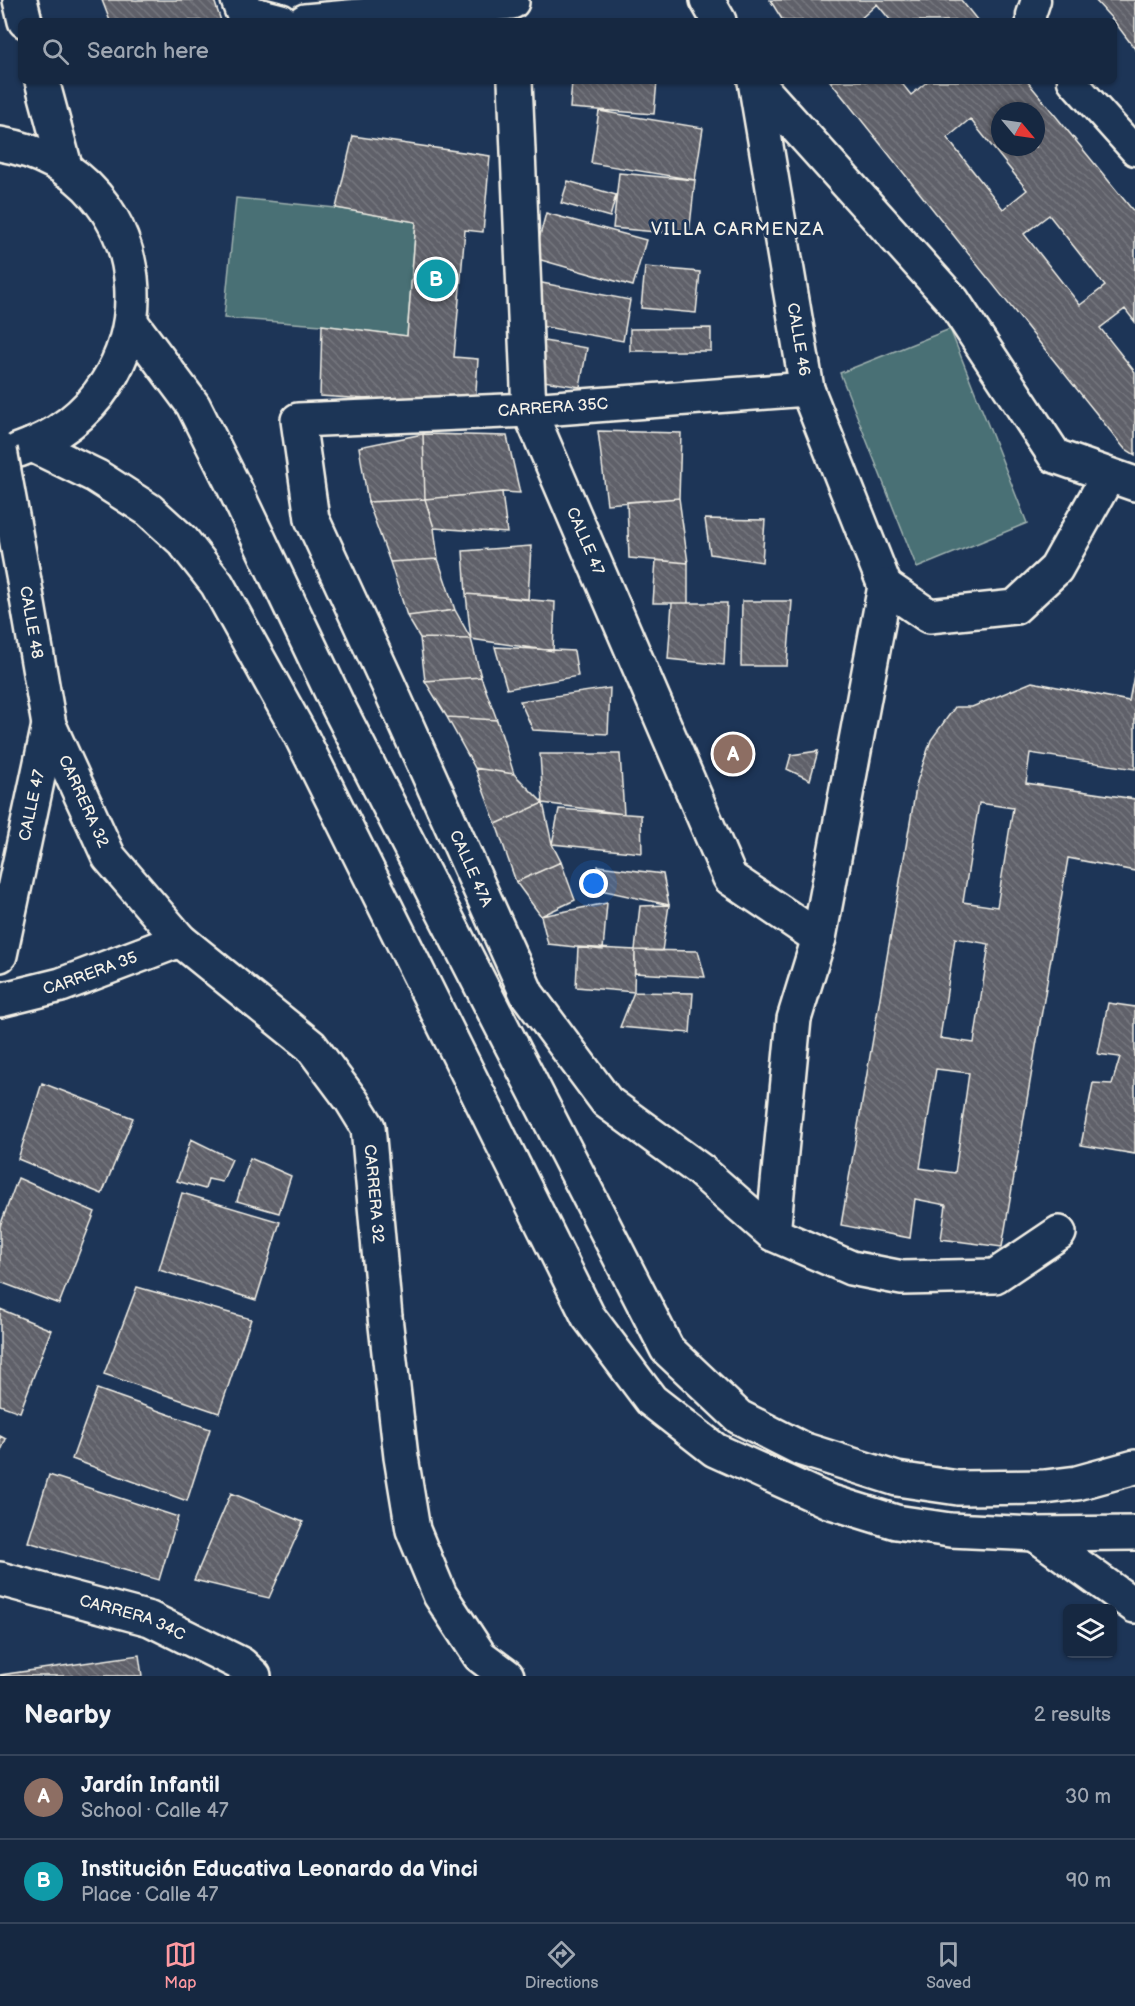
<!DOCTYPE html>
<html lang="en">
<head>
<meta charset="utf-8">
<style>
	:root { --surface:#162841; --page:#23344c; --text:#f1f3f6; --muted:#9ea6b1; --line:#35445a; --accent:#ff9aa2 }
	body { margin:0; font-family:"Balsamiq Sans",sans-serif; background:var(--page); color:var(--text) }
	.controls { position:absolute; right:18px; bottom:18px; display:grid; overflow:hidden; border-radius:9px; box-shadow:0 2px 4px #0004 }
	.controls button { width:54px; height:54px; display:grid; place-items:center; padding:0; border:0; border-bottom:2px solid var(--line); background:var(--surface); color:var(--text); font:30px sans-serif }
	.compass { position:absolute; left:991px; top:102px; width:54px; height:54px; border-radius:50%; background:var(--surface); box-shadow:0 2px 4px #0004; rotate:119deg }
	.you { position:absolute; left:594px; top:884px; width:21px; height:21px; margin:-15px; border:4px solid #fff; border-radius:50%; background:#1a73e8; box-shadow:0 0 0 9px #1a73e833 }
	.badge { display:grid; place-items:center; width:39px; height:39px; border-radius:50%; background:var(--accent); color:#fff; font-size:20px; font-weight:700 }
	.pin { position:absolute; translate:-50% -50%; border:3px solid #fff; box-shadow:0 2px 6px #0006 }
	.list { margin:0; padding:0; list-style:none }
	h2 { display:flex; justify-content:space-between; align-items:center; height:78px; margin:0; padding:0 24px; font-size:26px }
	h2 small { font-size:20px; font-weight:400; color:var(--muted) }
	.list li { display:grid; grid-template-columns:39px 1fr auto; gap:18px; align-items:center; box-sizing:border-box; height:84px; padding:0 24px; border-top:2px solid var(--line) }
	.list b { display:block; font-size:22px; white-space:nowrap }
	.list p { margin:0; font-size:20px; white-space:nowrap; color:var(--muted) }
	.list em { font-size:20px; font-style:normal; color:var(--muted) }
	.icon { flex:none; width:33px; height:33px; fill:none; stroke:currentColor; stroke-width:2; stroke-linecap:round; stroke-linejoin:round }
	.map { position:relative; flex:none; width:1135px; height:1676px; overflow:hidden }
	.search { position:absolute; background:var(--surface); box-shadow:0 2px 4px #0004; left:18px; right:18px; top:18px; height:66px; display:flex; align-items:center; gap:15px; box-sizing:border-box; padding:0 21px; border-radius:9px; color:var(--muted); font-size:22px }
	.sheet { height:246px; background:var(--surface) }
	nav { display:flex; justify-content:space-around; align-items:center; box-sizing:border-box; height:84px; border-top:2px solid var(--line); background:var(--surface); font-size:16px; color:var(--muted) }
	nav a { display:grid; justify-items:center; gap:3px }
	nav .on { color:var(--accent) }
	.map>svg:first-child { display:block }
	.grass { fill:#487075; stroke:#9eb0ae; stroke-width:1.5 }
	.building { fill:url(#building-back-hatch); stroke:#f4f1e8; stroke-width:1.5; fill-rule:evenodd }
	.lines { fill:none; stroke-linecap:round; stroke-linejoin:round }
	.service-casing { stroke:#f4f1e8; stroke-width:33 }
	.minor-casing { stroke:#f4f1e8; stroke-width:38 }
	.secondary-casing { stroke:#f4f1e8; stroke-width:38 }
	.service { stroke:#1d3557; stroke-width:28 }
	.minor { stroke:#1d3557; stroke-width:33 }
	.secondary { stroke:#1d3557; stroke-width:33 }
	.secondary-bridge-casing { stroke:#f4f1e8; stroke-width:38; stroke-linecap:butt }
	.secondary-bridge { stroke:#1d3557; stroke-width:33 }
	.labels { text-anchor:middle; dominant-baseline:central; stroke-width:6; stroke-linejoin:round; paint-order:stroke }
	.street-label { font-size:16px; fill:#f4f1e8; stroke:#1d3557 }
	.neighbourhood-label { font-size:18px; letter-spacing:1.5px; fill:#f4f1e8; stroke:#1d3557 }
</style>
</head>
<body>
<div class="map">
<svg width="1135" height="1676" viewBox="0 0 1135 1676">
	<defs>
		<pattern id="building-back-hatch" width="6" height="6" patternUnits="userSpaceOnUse" patternTransform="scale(1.5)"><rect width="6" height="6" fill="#5e6069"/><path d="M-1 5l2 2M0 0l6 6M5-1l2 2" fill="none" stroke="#76777e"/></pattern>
	</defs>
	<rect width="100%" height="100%" fill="#1d3557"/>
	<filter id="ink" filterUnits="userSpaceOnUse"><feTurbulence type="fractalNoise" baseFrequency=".0167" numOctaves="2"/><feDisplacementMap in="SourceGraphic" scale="12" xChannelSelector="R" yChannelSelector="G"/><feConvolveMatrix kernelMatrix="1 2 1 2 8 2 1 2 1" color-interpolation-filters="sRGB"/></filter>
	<g filter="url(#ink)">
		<!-- grass -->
		<path class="grass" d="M236,198L336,208L416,222L407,336L322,325L224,318Z
			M950,329L1027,523L917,568L840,373Z"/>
		<!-- building -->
		<path class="building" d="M102,0H214L221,21H110Z
			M770,0H961L978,21H891L877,4L858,21H783Z
			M1095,0H1135V49L1114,21Z
			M572,81H657L654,114L570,108Z
			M830,81H900L911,95L928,81H1027L1135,213V322L1125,309L1100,328L1135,372V455L1124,448ZM1000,111H1036V147H1000ZM970,119L1027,190L1003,209L947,138ZM1049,215L1105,286L1080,305L1024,234Z
			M599,111L703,128L695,180L591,163Z
			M353,136L490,156L483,232L465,230L454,357L478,359L475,406L320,396L322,325L407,336L416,222L336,208Z
			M619,173L695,180L689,235L613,228Z
			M568,181L616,195L610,217L561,203Z
			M546,213L646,240L633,286L534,258Z
			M645,267L700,272L696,313L641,308Z
			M537,282L630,300L623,341L529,324Z
			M711,328V351H630V329Z
			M538,340L587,348L580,387L531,379Z
			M598,431L681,433L679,498L607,504Z
			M423,434L425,499L368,502L359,447Z
			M423,434L507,436L520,493L502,492L425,499Z
			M502,492L507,533L434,528L425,499Z
			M679,498L688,563L629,558L627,502Z
			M425,499L434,528L438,559L390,562L368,502Z
			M705,519L765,520L762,562L710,554Z
			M531,546L528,599L466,594L463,551Z
			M438,559L455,610L407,616L390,562Z
			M656,560L688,563V603H653Z
			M466,594L555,602L553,651L471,639Z
			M742,601H792L787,666H741Z
			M672,603H727L724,665L668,659Z
			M455,610L471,639L420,638L407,616Z
			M420,638L471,639L481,677L425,681Z
			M495,647L574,651L578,676L507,689Z
			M1135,670V769L1030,753L1026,783L1135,799V871L1068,858L1002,1247L941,1239L946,1205L915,1199L910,1238L841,1225L917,782L931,740L955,707H972L1032,682L1129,701ZM979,803L1013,808L997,907L963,902ZM955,938L989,944L974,1043L940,1038ZM936,1069L969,1073L955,1173L920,1168Z
			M481,677L497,720L447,717L425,681Z
			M610,688L608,734L533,730L520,701Z
			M447,717L497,720L514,774L475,768Z
			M818,751L810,780L787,769L791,755Z
			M540,754H620L624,814L543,803Z
			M475,768L514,774L543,803L496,824Z
			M543,803L552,844L561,862L516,882L496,824Z
			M559,809L641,815L642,853L552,844Z
			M561,862L575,900L541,916L516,882Z
			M598,866L663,874L669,905L596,889Z
			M607,903L603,950L548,944L541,916Z
			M669,905L662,951L635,950L640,906Z
			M578,947L635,950L634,992L576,987Z
			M635,950L698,951L705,977L635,973Z
			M634,992L693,993L690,1033L620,1027Z
			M1108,1003L1135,1007V1154L1081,1145L1093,1083L1112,1084L1120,1057L1098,1054Z
			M42,1083L133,1118L102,1194L18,1159Z
			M191,1139L232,1159L222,1182L208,1179L205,1189L177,1181Z
			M250,1158L291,1176L279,1213L237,1201Z
			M18,1178L95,1212L59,1304L0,1282V1226Z
			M182,1193L280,1222L256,1300L159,1270Z
			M137,1287L251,1319L219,1413L104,1374Z
			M0,1309L51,1330L20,1412L0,1405Z
			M97,1389L210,1429L187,1501L72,1459Z
			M0,1436L6,1439L0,1453Z
			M49,1475L178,1517L159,1580L28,1542Z
			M231,1493L303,1522L269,1598L194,1580Z
			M139,1655L142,1676H0V1675Z"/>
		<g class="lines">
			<defs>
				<path id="service" d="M1031,21V15L1036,0
					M1072,81L1135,151"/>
				<g id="minor">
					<path d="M238,0L242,11L281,21"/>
					<path d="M707,0L719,21"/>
					<path d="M305,21L512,2"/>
					<path id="s1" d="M515,81L529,410L730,878L819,938"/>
					<path d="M755,81L953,301L1055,456L1135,484"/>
					<path id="s2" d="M755,81L807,389L885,586"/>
					<path id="s3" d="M807,389L529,410L298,420L312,519L388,684L527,994L607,1102L700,1170L773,1234L851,1268L902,1278L995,1276L1059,1233"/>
					<path d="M885,586L929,616L1015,607L1056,569L1108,476"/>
					<path d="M773,1234L794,1019L819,938L885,586"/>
					<path d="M1035,1534L1135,1606"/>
					<path id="s4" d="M0,1579L150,1619L241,1664L254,1676"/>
				</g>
				<g id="secondary">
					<path d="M20,0L25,21"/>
					<path d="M42,81L66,170"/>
					<path d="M0,144C167,172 178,395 19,450"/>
					<path d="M131,322L193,405L234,487L339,708L667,1349L739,1417L802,1449L897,1479L958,1488L1045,1487L1077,1483L1135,1467"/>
					<path d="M32,445L96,476L149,510L183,541L217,584L300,734L588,1316L651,1400L715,1450L828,1501L896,1522L950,1530L1035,1534L1135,1533"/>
					<path id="s5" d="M24,581L49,725L109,857L180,940L311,1046L352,1101L368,1127L385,1317L401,1457L413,1530L440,1595L480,1656L507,1676"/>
					<path id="s6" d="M0,955L49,725"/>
					<path id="s7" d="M0,1000L61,985L180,940"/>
				</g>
			</defs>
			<!-- service casing -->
			<use href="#service" class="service-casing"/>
			<!-- minor casing -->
			<use href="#minor" class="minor-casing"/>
			<!-- secondary casing -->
			<use href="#secondary" class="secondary-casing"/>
			<!-- service -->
			<use href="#service" class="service"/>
			<!-- minor -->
			<use href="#minor" class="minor"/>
			<!-- secondary -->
			<use href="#secondary" class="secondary"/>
			<defs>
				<path id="secondary-bridge" d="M0,450L24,581"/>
			</defs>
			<!-- secondary-bridge casing -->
			<use href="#secondary-bridge" class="secondary-bridge-casing"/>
			<!-- secondary-bridge -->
			<use href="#secondary-bridge" class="secondary-bridge"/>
		</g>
	</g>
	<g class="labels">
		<!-- street labels -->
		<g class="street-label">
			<text stroke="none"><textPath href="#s2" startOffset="262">CALLE 46</textPath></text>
			<text transform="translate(553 408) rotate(-4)">CARRERA 35C</text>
			<text stroke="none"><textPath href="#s1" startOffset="472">CALLE 47</textPath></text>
			<text stroke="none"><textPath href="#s5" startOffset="42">CALLE 48</textPath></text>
			<text stroke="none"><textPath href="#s5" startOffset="230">CARRERA 32</textPath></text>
			<text stroke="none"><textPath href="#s6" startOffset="153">CALLE 47</textPath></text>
			<text stroke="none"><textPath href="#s3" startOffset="994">CALLE 47A</textPath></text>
			<text stroke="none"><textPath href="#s7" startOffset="94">CARRERA 35</textPath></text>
			<text stroke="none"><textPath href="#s5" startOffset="735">CARRERA 32</textPath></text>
			<text stroke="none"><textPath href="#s4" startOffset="138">CARRERA 34C</textPath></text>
		</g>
		<!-- neighbourhood labels -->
		<g class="neighbourhood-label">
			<text x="738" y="229">VILLA CARMENZA</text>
		</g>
	</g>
</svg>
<div class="controls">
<button><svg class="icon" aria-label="layers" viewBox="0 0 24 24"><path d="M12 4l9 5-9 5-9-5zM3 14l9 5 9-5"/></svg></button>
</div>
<svg class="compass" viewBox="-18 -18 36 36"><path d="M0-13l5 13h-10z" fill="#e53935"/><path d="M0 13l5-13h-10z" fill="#9ea6b1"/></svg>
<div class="you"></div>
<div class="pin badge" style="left:733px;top:754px;background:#8d6e63">A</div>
<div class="pin badge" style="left:436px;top:279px;background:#0f9aa8">B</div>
<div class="search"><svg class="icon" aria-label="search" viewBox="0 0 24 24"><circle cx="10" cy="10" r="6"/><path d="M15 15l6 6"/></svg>Search here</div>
</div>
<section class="sheet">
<h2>Nearby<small>2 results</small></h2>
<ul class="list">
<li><span class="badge" style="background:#8d6e63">A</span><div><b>Jardín Infantil</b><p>School · Calle 47</p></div><em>30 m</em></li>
<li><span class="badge" style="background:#0f9aa8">B</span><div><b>Institución Educativa Leonardo da Vinci</b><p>Place · Calle 47</p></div><em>90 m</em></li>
</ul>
</section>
<nav>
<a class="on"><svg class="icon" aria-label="map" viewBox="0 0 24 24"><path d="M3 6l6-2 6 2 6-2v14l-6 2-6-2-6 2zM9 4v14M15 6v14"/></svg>Map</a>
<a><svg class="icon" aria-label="directions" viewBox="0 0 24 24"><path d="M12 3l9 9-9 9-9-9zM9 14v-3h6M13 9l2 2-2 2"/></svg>Directions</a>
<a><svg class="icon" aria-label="saved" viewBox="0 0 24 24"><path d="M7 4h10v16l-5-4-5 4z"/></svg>Saved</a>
</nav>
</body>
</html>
